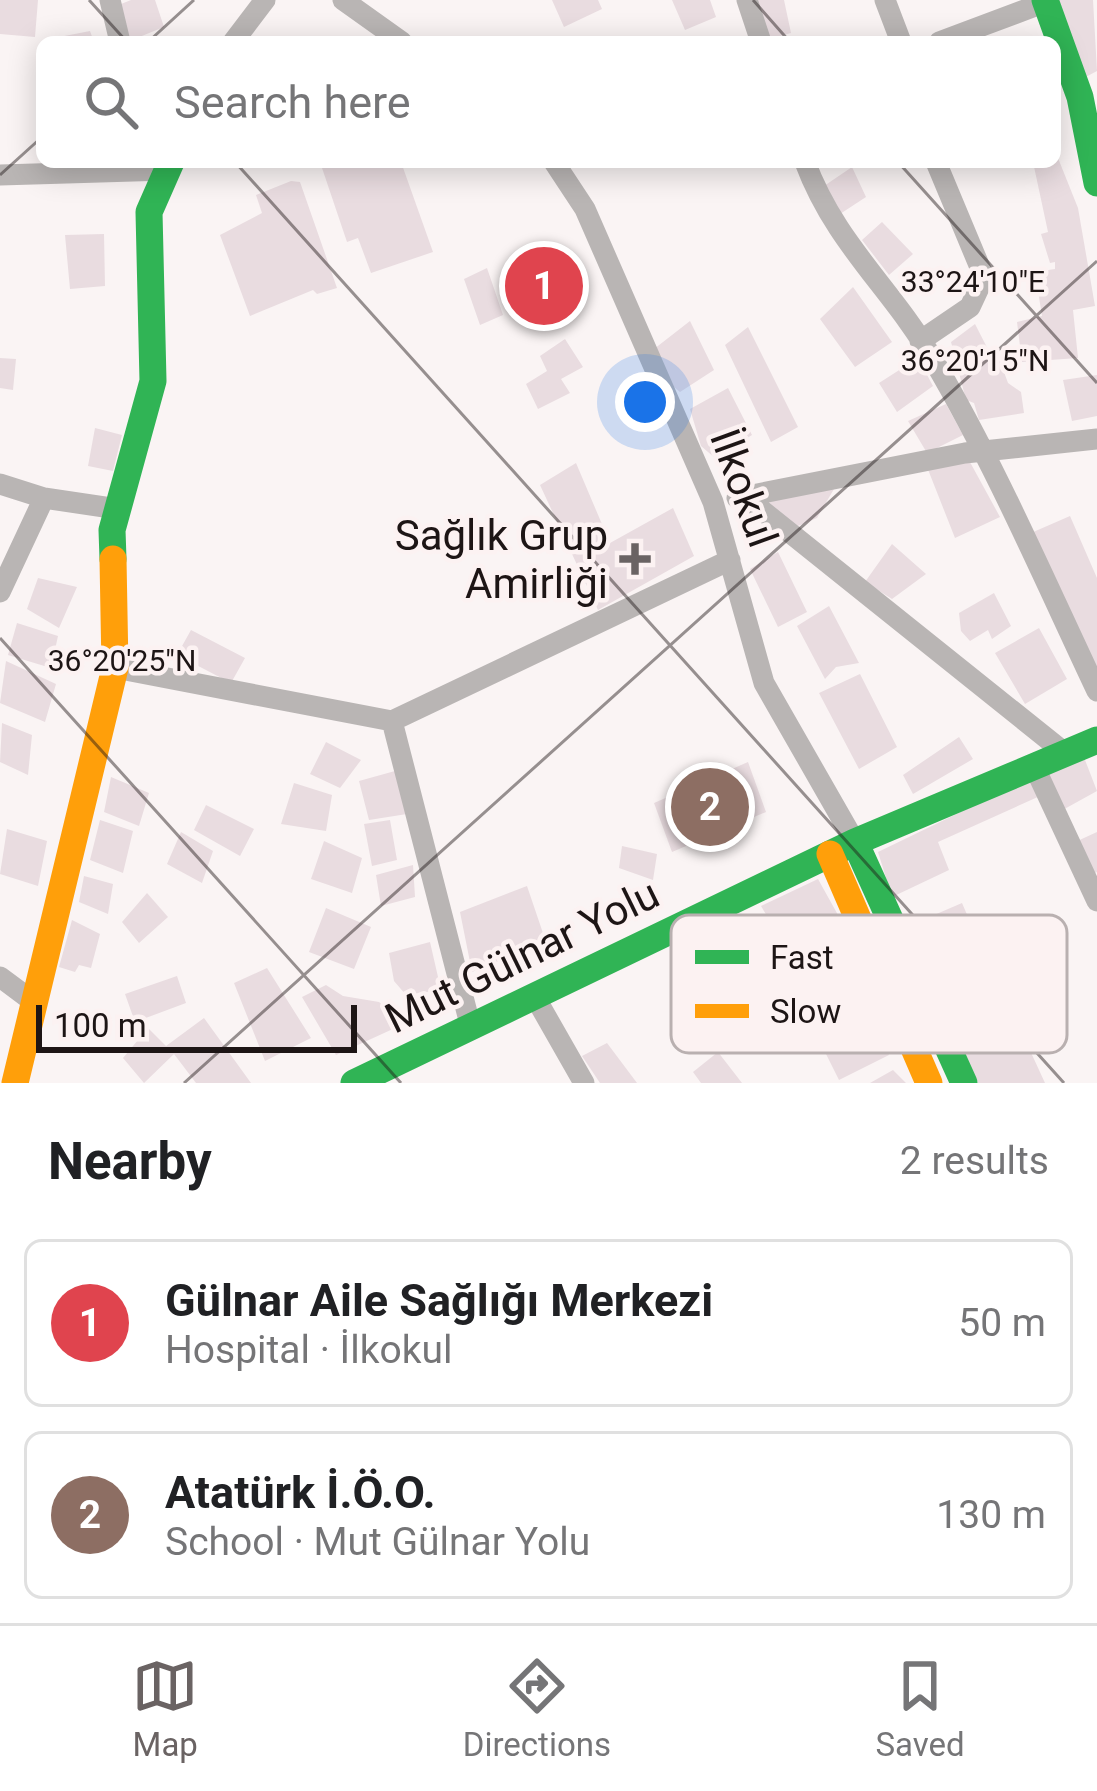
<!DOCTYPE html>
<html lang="en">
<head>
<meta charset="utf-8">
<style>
	:root { --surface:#fff; --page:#f6f6f6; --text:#202124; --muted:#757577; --line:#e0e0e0; --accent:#6a6363 }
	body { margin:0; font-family:Roboto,sans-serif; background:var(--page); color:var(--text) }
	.scale { position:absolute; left:36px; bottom:30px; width:321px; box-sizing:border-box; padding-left:12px; border:6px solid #1d1515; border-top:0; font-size:33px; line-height:42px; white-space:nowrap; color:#1d1515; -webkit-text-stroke:9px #fcf2f2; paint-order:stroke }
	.you { position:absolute; left:645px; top:402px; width:42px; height:42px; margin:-30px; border:9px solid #fff; border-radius:50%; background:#1a73e8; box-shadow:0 0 0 18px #1a73e833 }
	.badge { display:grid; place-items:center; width:78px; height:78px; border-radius:50%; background:var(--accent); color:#fff; font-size:39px; font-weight:700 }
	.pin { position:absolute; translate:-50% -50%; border:6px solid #fff; box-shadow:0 3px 12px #0006 }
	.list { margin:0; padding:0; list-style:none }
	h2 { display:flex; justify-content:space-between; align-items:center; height:156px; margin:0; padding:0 48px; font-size:51px }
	h2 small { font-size:39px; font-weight:400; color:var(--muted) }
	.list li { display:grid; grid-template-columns:78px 1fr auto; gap:36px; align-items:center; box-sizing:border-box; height:168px; margin:0 24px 24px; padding:0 24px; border:3px solid var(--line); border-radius:18px }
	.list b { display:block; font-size:45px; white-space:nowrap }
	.list p { margin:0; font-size:39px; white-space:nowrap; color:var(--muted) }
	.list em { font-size:39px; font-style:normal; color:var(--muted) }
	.icon { flex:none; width:66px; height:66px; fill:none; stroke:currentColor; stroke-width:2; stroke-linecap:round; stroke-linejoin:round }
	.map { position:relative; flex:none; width:1097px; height:1083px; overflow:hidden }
	.search { position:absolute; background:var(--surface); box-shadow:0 6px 30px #0003; left:36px; right:36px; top:36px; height:132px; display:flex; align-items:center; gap:30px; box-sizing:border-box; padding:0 42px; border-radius:18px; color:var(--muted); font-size:45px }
	.sheet { height:540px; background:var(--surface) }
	nav { display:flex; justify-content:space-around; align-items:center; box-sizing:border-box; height:168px; border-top:3px solid var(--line); background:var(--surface); font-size:33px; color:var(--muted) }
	nav a { display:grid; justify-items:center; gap:6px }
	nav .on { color:var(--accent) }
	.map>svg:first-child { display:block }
	.building { fill:#e9dce0 }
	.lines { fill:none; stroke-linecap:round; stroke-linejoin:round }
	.street { stroke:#b9b5b4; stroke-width:21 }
	.fast { stroke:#30b455; stroke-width:27 }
	.slow { stroke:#ff9f0a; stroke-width:27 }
	.ticks { fill:none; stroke:#1d1515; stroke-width:3; stroke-opacity:0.45 }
	.poi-dot { fill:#6a6363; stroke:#fcf2f2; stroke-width:4.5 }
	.labels { text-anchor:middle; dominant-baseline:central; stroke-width:9; stroke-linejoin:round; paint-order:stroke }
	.street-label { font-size:42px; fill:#1d1515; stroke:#fcf2f2 }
	.poi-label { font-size:42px; fill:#1d1515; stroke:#fcf2f2; text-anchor:end }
	.key { fill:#fcf2f2; stroke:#b9b0b0; stroke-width:3 }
	.key-label { font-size:33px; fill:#1d1515 }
	.ticks-label { font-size:30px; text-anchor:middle; fill:#1d1515; stroke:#fcf2f2; stroke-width:9; stroke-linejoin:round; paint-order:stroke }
</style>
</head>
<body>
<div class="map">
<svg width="1097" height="1083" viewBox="0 0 1097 1083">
	<rect width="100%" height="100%" fill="#faf4f4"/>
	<!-- building -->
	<path class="building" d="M0,0H38L35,37L0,34Z
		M131,0H155L164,27L127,42L116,6Z
		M552,0H598L602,9L564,27Z
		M672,0H710L716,17L685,30Z
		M744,0H784L791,33L759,42Z
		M1049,0H1093L1097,71L1080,80Z
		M90,31L94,42H44V40Z
		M1056,153L1078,208L1095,306L1073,310L1078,358L1022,362L1017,322L1042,316L1035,272L1055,269V262L1050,263L1041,234L1048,232L1033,162H1055Z
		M320,162H401L433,252L371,273L358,238L347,242Z
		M852,167L866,197L840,214L824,186Z
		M291,181L300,182L337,288L317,294L313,290L250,316L220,235L262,213L256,195Z
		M882,222L913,254L889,275L862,240Z
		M104,234L105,286L70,289L65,235Z
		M547,248L576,302L542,325L512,270Z
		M487,268L503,315L480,325L464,279Z
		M853,287L892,342L855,367L820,319Z
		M690,321L714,370L680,392L668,382L654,349Z
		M975,324L995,363L1000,361L1008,383L1021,392L1024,413L979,420L974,403L966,400L951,342Z
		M748,327L798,427L771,442L725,345Z
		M565,339L583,367L561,379L570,393L538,409L526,384L547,371L540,356Z
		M0,358L16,359L13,390L0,388Z
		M918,358L933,386L897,412L879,383Z
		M1097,375V416L1072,421L1063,380Z
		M728,388L752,435L715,458L701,446L690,409Z
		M946,404L963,435L927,453L908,421Z
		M95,428L122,435L113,471L88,466Z
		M965,453L1000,517L955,538L927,467Z
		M576,463L610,543L673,508L694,556L598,610L540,485Z
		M834,489L817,518L798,526L769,510L765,496Z
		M1070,516L1097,578V673L1031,533Z
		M892,544L926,574L892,599L865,582Z
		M778,552L807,612L778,627L750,569Z
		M38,578L77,587L59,628L27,609Z
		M994,593L1011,626L992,639L988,630L970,641L961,631L959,613Z
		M829,606L859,663L836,667L825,679L797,626Z
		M17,623L58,636L51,668L8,655Z
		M1039,628L1067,679L1025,704L995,653Z
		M191,630L245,658L231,683L177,655Z
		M6,661L56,684L45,722L0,703Z
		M860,674L897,747L859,769L819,693Z
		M2,723L32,735L28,775L0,762Z
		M959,737L973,759L913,794L903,775Z
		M326,742L361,760L340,788L310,774Z
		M1080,747L1097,791L1059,812L1035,766Z
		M748,762L766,812L672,852L654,803Z
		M395,771L407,814L369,820L359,781Z
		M111,777L149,793L139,826L104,812Z
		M1031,778L1040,796L938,842L949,870L892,897L878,852Z
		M294,783L332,795L326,831L281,824Z
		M206,805L254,829L240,856L194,830Z
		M100,820L133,831L123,873L90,860Z
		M390,820L397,860L372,866L364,824Z
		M7,829L47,841L38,886L0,874Z
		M181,832L213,851L202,883L167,864Z
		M1097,832V872L1088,876L1073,843Z
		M324,841L362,858L352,893L311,879Z
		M622,846L657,854L653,880L619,868Z
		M413,865L415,897L381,906L376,875Z
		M84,876L113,884L108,914L79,902Z
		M818,879L848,933L795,962L761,906Z
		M527,886L546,942L472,972L460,912Z
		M147,893L168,917L139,943L122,922Z
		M962,903L1003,998L949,1025L904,928Z
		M326,908L371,927L354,969L309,952Z
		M72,920L100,934L91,968L79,965L75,972L59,967Z
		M430,942L441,990L406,995L394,981L389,953Z
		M267,968L311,1038L265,1061L234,983Z
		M177,976L186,1003L135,1022L125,994Z
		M326,985L343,996L379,1002L406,1023L336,1055L302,997Z
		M1010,1007L1045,1083H978L957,1036L980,1017Z
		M863,1014L871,1016L889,1055L839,1080L819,1040Z
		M204,1018L251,1083H196L174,1054L144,1083L123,1058L148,1028L166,1046Z
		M607,1043L637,1083H600L582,1056Z
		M718,1052L742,1083H701L693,1072Z
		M893,1070L906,1083H870Z"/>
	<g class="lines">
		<!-- street -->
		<path class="street" d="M110,0L120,42
			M343,0L402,42
			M747,0L761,42
			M885,0L901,42
			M233,42L265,0
			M939,42L1046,2
			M554,162L585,209L713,502L764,683L855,842
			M805,162C836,245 892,288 934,361C996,467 1045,581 1097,691
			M0,175L167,170
			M920,341L970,307L984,277L936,162
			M0,484L44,498L118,509
			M744,496L1065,753
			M737,498L965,453L1097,439
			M0,592L44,498
			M115,668L392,721L730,560
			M392,721L471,1028
			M1034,766L1097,901
			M0,977L31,1000
			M535,997L584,1083"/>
		<!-- fast -->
		<path class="fast" d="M1045,0L1080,97L1097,183
			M113,559L112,530L153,381L149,212L171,162
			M855,842L964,1083
			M354,1083L855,842L1097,740"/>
		<!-- slow -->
		<path class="slow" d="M830,854L929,1083
			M15,1083L115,668L113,559"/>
	</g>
	<!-- ticks -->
	<path class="ticks" d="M89,0L127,42M753,0L790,42M148,42L194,0M235,162L1064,1083M898,162L1097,383M0,175L42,137M0,638L401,1083M184,1083L1097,261"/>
	<!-- markers -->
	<path class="poi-dot" d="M629 541h12v12h12v12h-12v12h-12v-12h-12v-12h12z"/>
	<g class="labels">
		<!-- street labels -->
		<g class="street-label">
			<text transform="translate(744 488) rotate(70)">İlkokul</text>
			<text transform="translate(522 956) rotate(-26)">Mut Gülnar Yolu</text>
		</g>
		<!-- poi labels -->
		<g class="poi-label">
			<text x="608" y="535">Sağlık Grup<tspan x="608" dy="48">Amirliği</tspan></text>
		</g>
	</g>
	<!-- legend -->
	<rect x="671" y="915" width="396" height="138" rx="18" class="key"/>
	<rect x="695" y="950" width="54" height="14" fill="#30b455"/>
	<rect x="695" y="1004" width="54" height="14" fill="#ff9f0a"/>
	<g class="key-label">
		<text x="770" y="969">Fast</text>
		<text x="770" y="1023">Slow</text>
	</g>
	<g class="ticks-label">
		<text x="973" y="292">33°24'10"E</text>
		<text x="975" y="371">36°20'15"N</text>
		<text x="122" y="671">36°20'25"N</text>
	</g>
</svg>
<div class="scale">100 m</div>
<div class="you"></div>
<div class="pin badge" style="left:544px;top:286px;background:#e0444e">1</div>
<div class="pin badge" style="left:710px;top:807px;background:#8d6e63">2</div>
<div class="search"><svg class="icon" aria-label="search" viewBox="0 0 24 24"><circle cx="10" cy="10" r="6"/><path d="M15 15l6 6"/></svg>Search here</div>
</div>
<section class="sheet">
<h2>Nearby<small>2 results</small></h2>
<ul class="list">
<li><span class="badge" style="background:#e0444e">1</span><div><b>Gülnar Aile Sağlığı Merkezi</b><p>Hospital · İlkokul</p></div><em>50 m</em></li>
<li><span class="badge" style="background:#8d6e63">2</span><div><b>Atatürk İ.Ö.O.</b><p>School · Mut Gülnar Yolu</p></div><em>130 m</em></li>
</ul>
</section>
<nav>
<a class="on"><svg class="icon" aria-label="map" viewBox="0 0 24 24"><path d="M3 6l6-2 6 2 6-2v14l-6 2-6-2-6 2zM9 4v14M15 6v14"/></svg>Map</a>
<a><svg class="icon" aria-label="directions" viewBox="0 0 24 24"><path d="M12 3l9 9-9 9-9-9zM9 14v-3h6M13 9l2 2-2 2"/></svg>Directions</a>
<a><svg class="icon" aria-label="saved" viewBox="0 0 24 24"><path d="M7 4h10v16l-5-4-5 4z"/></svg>Saved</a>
</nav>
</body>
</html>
